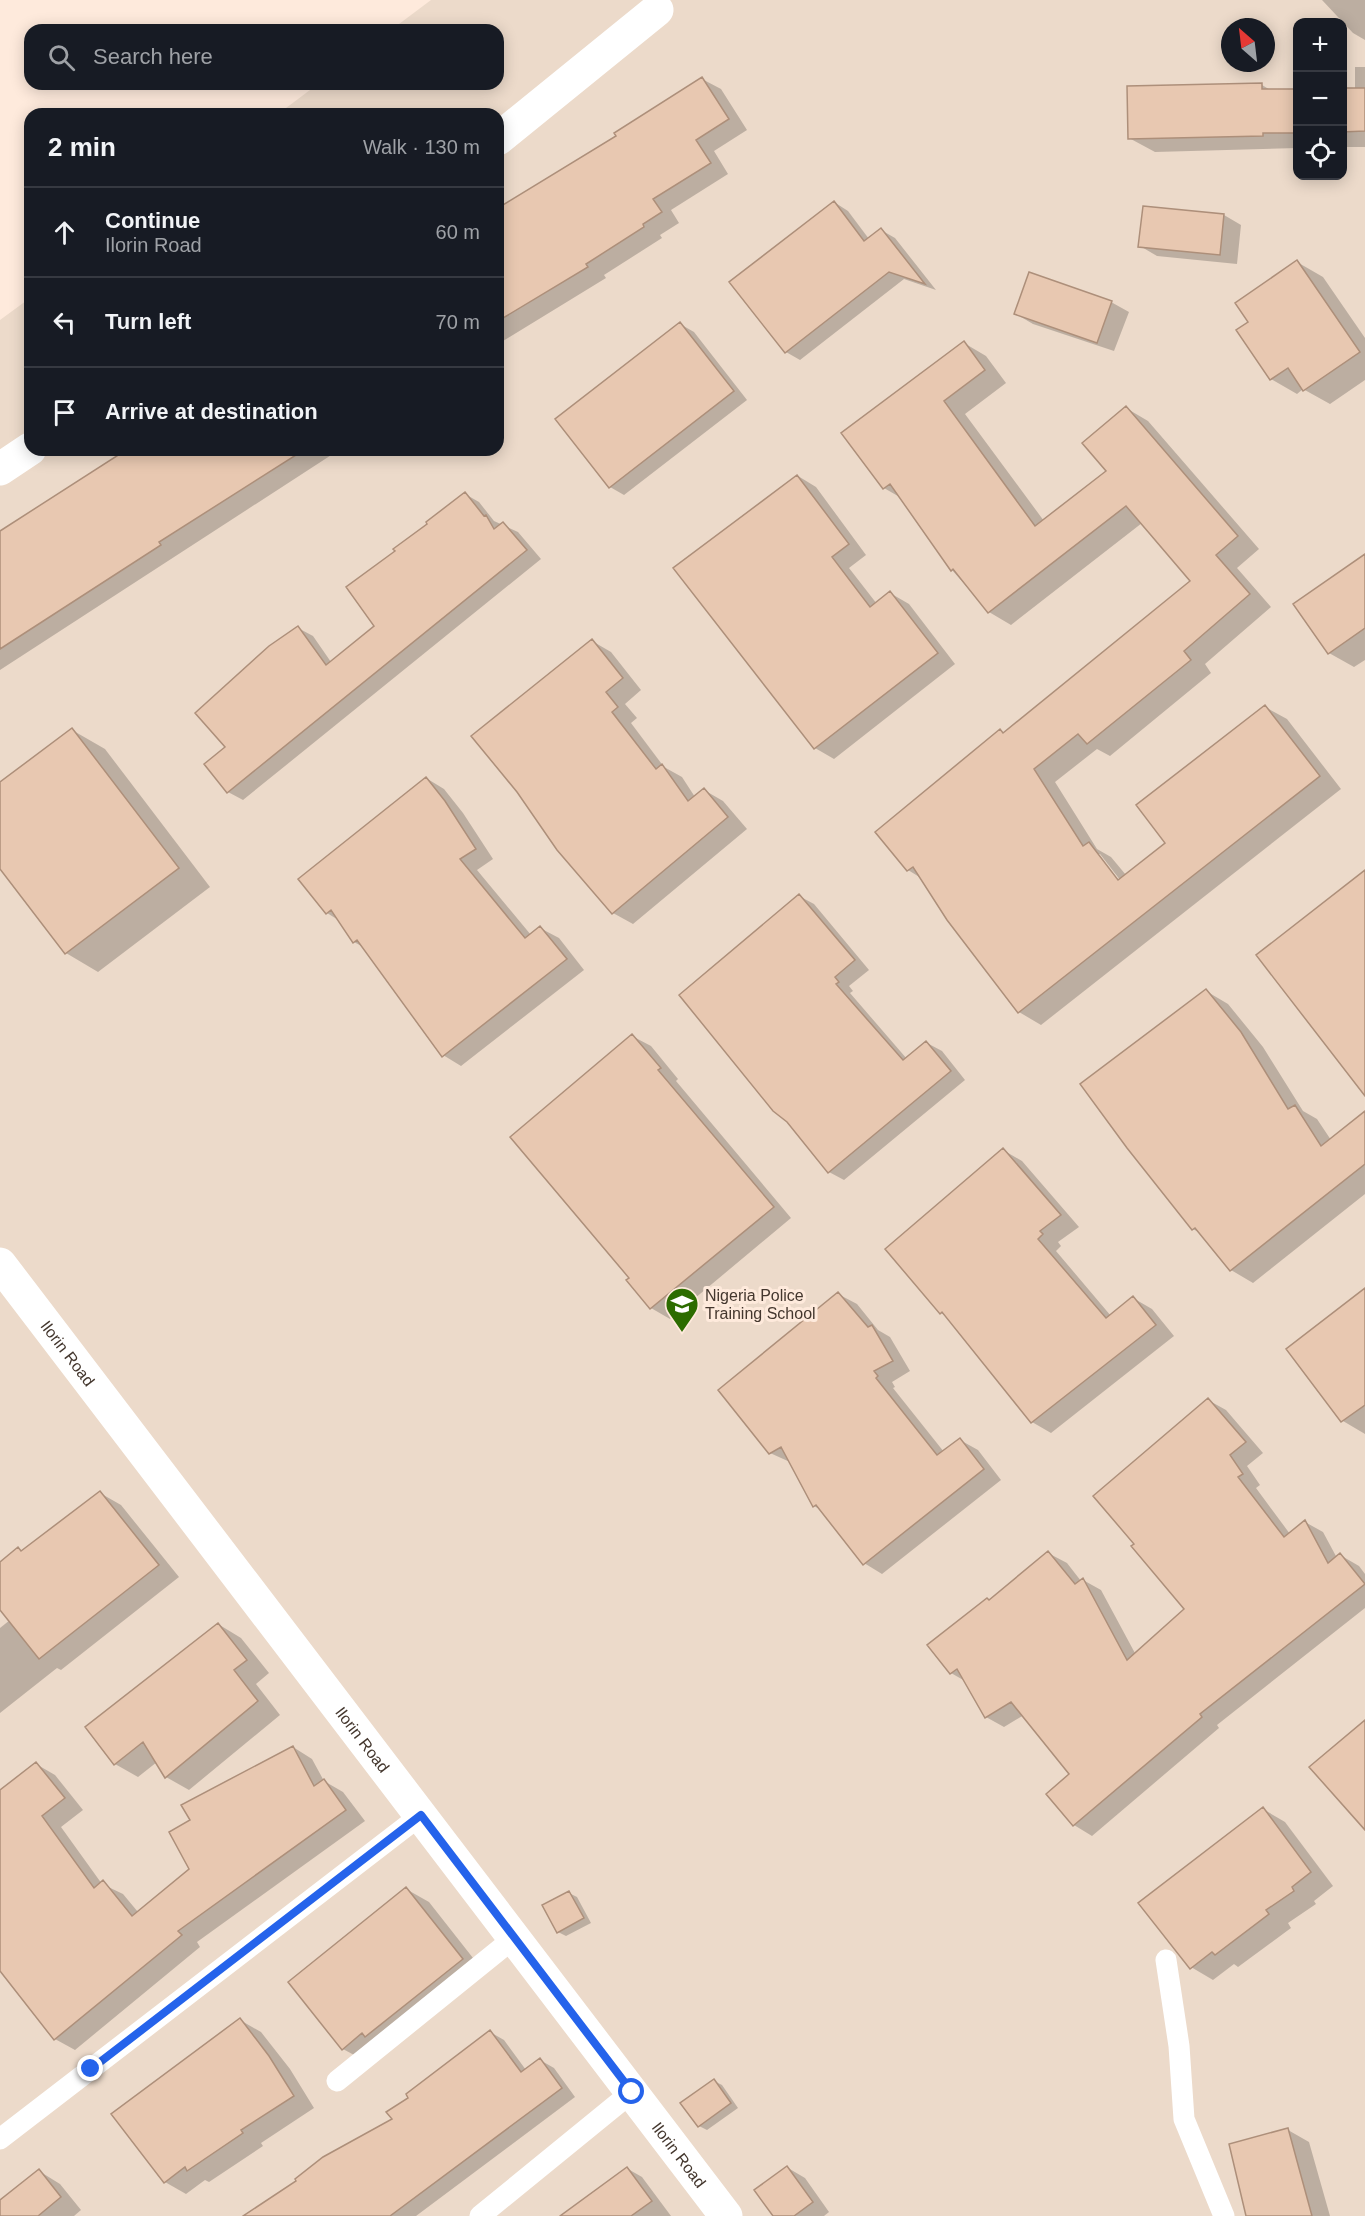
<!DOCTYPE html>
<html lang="en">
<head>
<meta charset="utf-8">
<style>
	:root { --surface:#171b24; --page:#20242c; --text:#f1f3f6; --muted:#9ea1a6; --line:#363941 }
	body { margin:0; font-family:Helvetica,sans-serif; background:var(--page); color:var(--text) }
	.controls { position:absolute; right:18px; top:18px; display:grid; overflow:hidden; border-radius:12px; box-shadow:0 3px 15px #0003 }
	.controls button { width:54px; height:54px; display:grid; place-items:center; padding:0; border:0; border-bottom:2px solid var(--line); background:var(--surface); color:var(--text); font:30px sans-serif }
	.compass { position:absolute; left:1221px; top:18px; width:54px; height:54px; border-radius:50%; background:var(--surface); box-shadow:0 3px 15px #0003; rotate:332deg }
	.stop { position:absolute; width:18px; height:18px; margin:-14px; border:4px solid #2563eb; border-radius:50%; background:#fff }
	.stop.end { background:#2563eb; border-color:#fff; box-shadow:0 2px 6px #0008 }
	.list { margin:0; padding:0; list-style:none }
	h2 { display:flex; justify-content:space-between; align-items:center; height:78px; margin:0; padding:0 24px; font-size:26px }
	h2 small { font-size:20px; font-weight:400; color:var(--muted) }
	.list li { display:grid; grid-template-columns:39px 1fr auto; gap:18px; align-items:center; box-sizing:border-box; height:90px; padding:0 24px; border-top:2px solid var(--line) }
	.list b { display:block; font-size:22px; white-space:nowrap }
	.list p { margin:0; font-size:20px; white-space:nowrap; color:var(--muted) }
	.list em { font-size:20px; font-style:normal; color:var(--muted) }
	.icon { flex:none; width:33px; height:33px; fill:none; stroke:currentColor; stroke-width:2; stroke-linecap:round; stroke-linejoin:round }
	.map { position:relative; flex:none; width:1365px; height:2216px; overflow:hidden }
	.search { position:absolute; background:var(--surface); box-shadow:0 3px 15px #0003; left:24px; top:24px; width:480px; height:66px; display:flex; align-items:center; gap:15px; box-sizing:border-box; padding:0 21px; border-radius:18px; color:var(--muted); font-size:22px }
	.panel { position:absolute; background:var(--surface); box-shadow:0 3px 15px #0003; left:24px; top:108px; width:480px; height:348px; border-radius:18px }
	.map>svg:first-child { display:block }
	.education { fill:#ecdaca; fill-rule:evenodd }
	.shadow { fill:#0003; fill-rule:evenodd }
	.building { fill:#e8c8b1; stroke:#ad8f7a; stroke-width:1.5 }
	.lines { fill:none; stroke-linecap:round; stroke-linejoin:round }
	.service { stroke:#fff; stroke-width:21 }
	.minor { stroke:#fff; stroke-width:33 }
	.route { stroke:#2563eb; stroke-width:8 }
	.labels { text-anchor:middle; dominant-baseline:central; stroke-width:6; stroke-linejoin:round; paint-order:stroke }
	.poi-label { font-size:16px; fill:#44372e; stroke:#feeadc; text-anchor:start }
	.street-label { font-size:16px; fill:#44372e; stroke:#feeadc }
</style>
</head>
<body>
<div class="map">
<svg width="1365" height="2216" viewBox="0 0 1365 2216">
	<rect width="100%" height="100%" fill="#feeadc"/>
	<!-- education -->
	<path class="education" d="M431,0H1365V2216H0V320L30,298V450H498V114H278L318,84H498V30H391ZM1298,22H1342V176H1298ZM1230,27H1266V63H1230Z"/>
	<!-- shadow -->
	<path class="shadow" d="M1322,0H1365V40L1353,33Z
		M1355,67H1365V147H1342V90H1355Z
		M702,79L721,89L747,130L714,151L728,174L671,210L679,223L660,235L662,238L604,275L606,278L498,344V211L538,187Z
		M1262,85L1272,91L1298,90V148L1155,152L1129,138Z
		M834,202L848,211L869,239L881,230L895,238L936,290L904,279L800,360L786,352Z
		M1224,215L1241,225L1237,264L1157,256L1140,246Z
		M1297,262L1323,277L1365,338V380L1330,404L1303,389L1297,394L1271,379L1250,322Z
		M1111,302L1129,312L1114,351L1033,324L1016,314Z
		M680,324L694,332L747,400L624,495L610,487Z
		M964,343L986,356L1006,383L965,414L1044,521L1108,471L1126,408L1148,421L1259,549L1237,568L1271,607L1205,664L1211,673L1110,756L1097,749L1055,782L1097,849L1111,857L1126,875L1167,843L1265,707L1287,719L1341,789L1041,1025L1019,1012L921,878L908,870L877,832L1000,731L1005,734L1192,581L1142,523L1011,625L989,612L952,570L903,499L884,488ZM1096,854H1100L1124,885L1121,886Z
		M129,450H339L0,670V531Z
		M798,476L816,487L866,555L849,568L877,604L890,593L909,604L955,664L834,759L815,748L675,568Z
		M465,494L479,502L494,521L518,532L541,559L243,800L228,792L206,765L227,748L298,628L313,636L331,662L376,626L397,552Z
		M1365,556V660L1354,667L1329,653Z
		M592,641L611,652L641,690L625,704L637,718L631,723L664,767L682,777L695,797L704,790L723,801L747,829L633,924L613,913L558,849Z
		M72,730L105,749L210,887L98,972L66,953L0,866V784Z
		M426,778L444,789L463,813L493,859L477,870L531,935L540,928L559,938L584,970L461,1066L443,1055L365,948L354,942L340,921L327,913Z
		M799,896L814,904L869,970L849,986L853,991L850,993L907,1059L927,1043L942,1051L965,1080L844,1180L829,1172Z
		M1206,991L1228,1004L1263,1047L1303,1111L1317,1119L1331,1140L1365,1113V1194L1253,1283L1231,1270L1202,1234L1193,1229Z
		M632,1036L651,1046L678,1079L676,1081L791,1218L670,1319L651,1308L631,1278Z
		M1003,1150L1022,1161L1079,1227L1058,1242L1061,1246L1056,1251L1111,1316L1133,1298L1152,1309L1174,1336L1051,1433L1032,1422L948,1317L941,1313L887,1250Z
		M1365,1290V1434L1343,1421Z
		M838,1294L857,1304L878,1330L890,1337L910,1371L892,1382L895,1387L893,1388L944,1452L960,1440L978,1450L1001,1480L882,1574L864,1563L823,1511L814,1506L790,1462L770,1453Z
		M1208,1400L1226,1410L1263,1453L1247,1466L1260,1485L1256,1488L1290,1534L1305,1522L1323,1532L1337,1558L1340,1555L1359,1566L1365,1574V1608L1217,1725L1219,1728L1092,1836L1074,1825L1048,1794L1071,1774L1024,1715L1004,1727L986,1717L965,1681L951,1673L990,1601L1048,1553L1067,1563L1081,1581L1083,1580L1101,1590L1136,1655L1186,1609Z
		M100,1493L121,1505L179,1577L61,1670L57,1668L0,1713V1628L10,1620L0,1607V1573Z
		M218,1624L241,1638L269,1673L256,1684L280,1715L189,1790L166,1777L157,1762L138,1777L115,1764Z
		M293,1747L312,1759L324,1781L343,1792L365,1821L197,1942L200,1947L75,2050L55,2039L0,1970V1792L36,1764L55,1775L83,1810L61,1827L102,1884L123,1894L138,1912L190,1869L192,1821Z
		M1263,1809L1285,1822L1333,1886L1314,1901L1316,1904L1288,1923L1291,1928L1238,1967L1234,1964L1213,1980L1191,1967Z
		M406,1889L429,1902L484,1972L365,2061L343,2049Z
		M569,1893L577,1897L591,1923L566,1936L558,1932Z
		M240,2020L261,2032L290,2069L314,2108L261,2143L263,2146L209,2182L205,2180L186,2194L165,2182Z
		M490,2032L504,2040L526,2070L540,2060L554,2068L575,2097L416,2216H252L298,2182L394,2119L411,2098Z
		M714,2081L722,2085L738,2108L707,2130L699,2126Z
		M1288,2130L1309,2142L1330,2216H1249Z
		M788,2168L805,2178L829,2212L824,2216H775Z
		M628,2169L642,2177L671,2216H565Z
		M39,2171L60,2184L81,2210L74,2216H0V2203Z"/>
	<!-- building -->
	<path class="building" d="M702,77L729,119L696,140L711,163L653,199L662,212L643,224L644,227L586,264L588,267L498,321V208L616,136L614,133Z
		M1262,83V89H1298V133H1263V136L1128,139L1127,86Z
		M1342,88H1365V131L1342,132Z
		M834,201L864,241L881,228L925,284L889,272L785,353L729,282Z
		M1143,206L1224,214L1220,255L1138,247Z
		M1297,260L1360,352L1303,391L1288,368L1270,380L1236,330L1248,322L1235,303Z
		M1029,272L1112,301L1097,343L1014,314Z
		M680,322L734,391L609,488L555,419Z
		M964,341L985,370L944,401L1035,526L1106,471L1082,443L1126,406L1238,536L1216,555L1250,594L1184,651L1191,660L1087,744L1078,734L1034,769L1083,846L1089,842L1118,880L1165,843L1136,805L1265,705L1320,776L1018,1013L947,920L913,867L907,871L875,832L1000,729L1003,733L1190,581L1126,506L988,613L953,569L951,571L890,484L883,489L841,433Z
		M126,450H304L159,542L161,545L0,649V531Z
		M797,475L849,544L832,557L870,607L890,591L938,653L814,749L673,568Z
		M465,492L484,516L486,515L494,529L503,522L527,550L227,793L204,764L225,747L195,713L269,646L298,626L326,665L374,626L346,587L395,551L393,549L427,524L426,522Z
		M1365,554V628L1328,654L1293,604Z
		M592,639L623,678L606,692L618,707L612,712L656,769L662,764L688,801L704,788L728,817L612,914L557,850L517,792L471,736Z
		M72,728L179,868L65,954L0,869V782Z
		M426,777L445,801L476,849L460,859L525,938L540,926L567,959L442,1057L357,940L353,943L331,910L326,914L298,879Z
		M1365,870V1096L1256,955Z
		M799,894L855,960L835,977L839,982L836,984L903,1060L926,1041L951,1071L828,1173L787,1122L773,1111L679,995Z
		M1206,989L1241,1032L1288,1109L1295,1105L1321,1146L1365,1111V1164L1230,1271L1195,1228L1192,1230L1127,1148L1080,1084Z
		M632,1034L661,1068L658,1070L774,1207L650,1309L626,1280L629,1278L510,1137Z
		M1003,1148L1061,1215L1040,1231L1043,1234L1038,1239L1106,1318L1133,1296L1156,1325L1031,1423L942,1312L940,1314L885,1249Z
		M1365,1288V1405L1341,1422L1286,1349Z
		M838,1292L868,1327L872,1325L893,1361L874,1371L878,1376L876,1378L937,1455L960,1438L984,1469L863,1565L816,1505L813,1507L781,1447L769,1454L718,1390Z
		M1208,1398L1246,1442L1230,1455L1243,1474L1238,1477L1284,1537L1305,1520L1328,1563L1340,1553L1365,1584L1200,1714L1202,1717L1073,1826L1046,1794L1069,1774L1011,1702L985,1718L957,1669L950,1674L927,1645L987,1598L989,1600L1048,1551L1075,1584L1083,1578L1127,1660L1184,1609L1131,1546L1134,1544L1093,1496Z
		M100,1491L159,1565L39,1659L0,1610V1562L18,1547L21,1551Z
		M218,1623L247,1660L234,1670L258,1701L165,1778L143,1742L114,1765L85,1727Z
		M1365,1720V1830L1309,1767Z
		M293,1746L314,1786L324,1779L346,1810L178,1931L182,1935L54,2040L0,1971V1790L36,1762L65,1798L42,1816L94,1888L103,1880L132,1916L189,1869L169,1832L190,1820L181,1805Z
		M1263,1807L1311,1872L1292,1887L1294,1891L1266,1910L1269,1914L1215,1955L1212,1952L1190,1969L1138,1903Z
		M406,1887L463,1959L365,2037L362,2033L342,2050L288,1982Z
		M569,1891L584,1918L557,1933L542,1905Z
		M240,2018L269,2056L294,2096L241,2130L243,2133L187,2171L185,2167L164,2183L111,2114Z
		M490,2030L521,2072L540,2058L562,2088L390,2216H243L296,2181L295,2179L323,2157L392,2119L386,2112L408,2098L406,2094Z
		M714,2079L731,2103L698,2127L680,2103Z
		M1288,2128L1312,2216H1246L1229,2144Z
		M787,2166L813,2202L794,2216H773L754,2190Z
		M627,2167L652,2201L631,2216H560Z
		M39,2169L61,2197L38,2216H0V2200Z"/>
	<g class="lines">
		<!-- service -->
		<path class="service" d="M1166,1960L1179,2046L1184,2119L1224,2216
			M337,2081L514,1938
			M0,2139L421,1815
			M480,2216L632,2092"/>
		<!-- minor -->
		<g class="minor">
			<path d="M498,139L657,10"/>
			<path d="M0,469L30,449"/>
			<path id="s1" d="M0,1264L726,2216"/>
		</g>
	</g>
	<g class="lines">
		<!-- route -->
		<path class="route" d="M91,2069L421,1815L632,2092"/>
	</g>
	<!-- icons -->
	<defs>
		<symbol id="university-pin" viewBox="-11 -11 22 30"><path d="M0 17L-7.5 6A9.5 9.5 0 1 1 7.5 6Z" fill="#2c6c00" stroke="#feeadc"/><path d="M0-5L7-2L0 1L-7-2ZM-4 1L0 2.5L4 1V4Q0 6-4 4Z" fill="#fff"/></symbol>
	</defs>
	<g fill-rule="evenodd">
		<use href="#university-pin" x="663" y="1285" width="38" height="52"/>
	</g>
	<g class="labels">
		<!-- poi labels -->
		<g class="poi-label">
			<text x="705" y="1295">Nigeria Police<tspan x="705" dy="18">Training School</tspan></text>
		</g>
		<!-- street labels -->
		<g class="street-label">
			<text stroke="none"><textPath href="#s1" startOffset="112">Ilorin Road</textPath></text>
			<text stroke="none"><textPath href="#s1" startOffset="598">Ilorin Road</textPath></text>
			<text stroke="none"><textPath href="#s1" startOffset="1120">Ilorin Road</textPath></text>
		</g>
	</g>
</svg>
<div class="controls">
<button>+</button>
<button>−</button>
<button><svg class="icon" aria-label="locate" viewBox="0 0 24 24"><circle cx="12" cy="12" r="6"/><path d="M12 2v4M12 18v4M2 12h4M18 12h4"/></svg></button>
</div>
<svg class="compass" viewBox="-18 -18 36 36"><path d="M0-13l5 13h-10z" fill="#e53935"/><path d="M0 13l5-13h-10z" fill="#9ea1a6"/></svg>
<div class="stop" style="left:632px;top:2092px"></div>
<div class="stop end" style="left:91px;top:2069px"></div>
<div class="search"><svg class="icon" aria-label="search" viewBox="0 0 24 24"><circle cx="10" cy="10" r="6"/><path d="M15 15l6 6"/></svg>Search here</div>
<section class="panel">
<h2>2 min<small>Walk · 130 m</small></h2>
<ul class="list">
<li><svg class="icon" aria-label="ahead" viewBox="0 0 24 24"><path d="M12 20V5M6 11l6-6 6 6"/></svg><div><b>Continue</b><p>Ilorin Road</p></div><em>60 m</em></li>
<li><svg class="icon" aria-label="left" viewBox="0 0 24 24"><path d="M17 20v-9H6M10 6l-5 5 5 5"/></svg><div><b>Turn left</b></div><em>70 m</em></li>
<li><svg class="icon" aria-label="arrive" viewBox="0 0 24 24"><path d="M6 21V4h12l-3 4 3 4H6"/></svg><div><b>Arrive at destination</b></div></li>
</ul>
</section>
</div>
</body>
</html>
